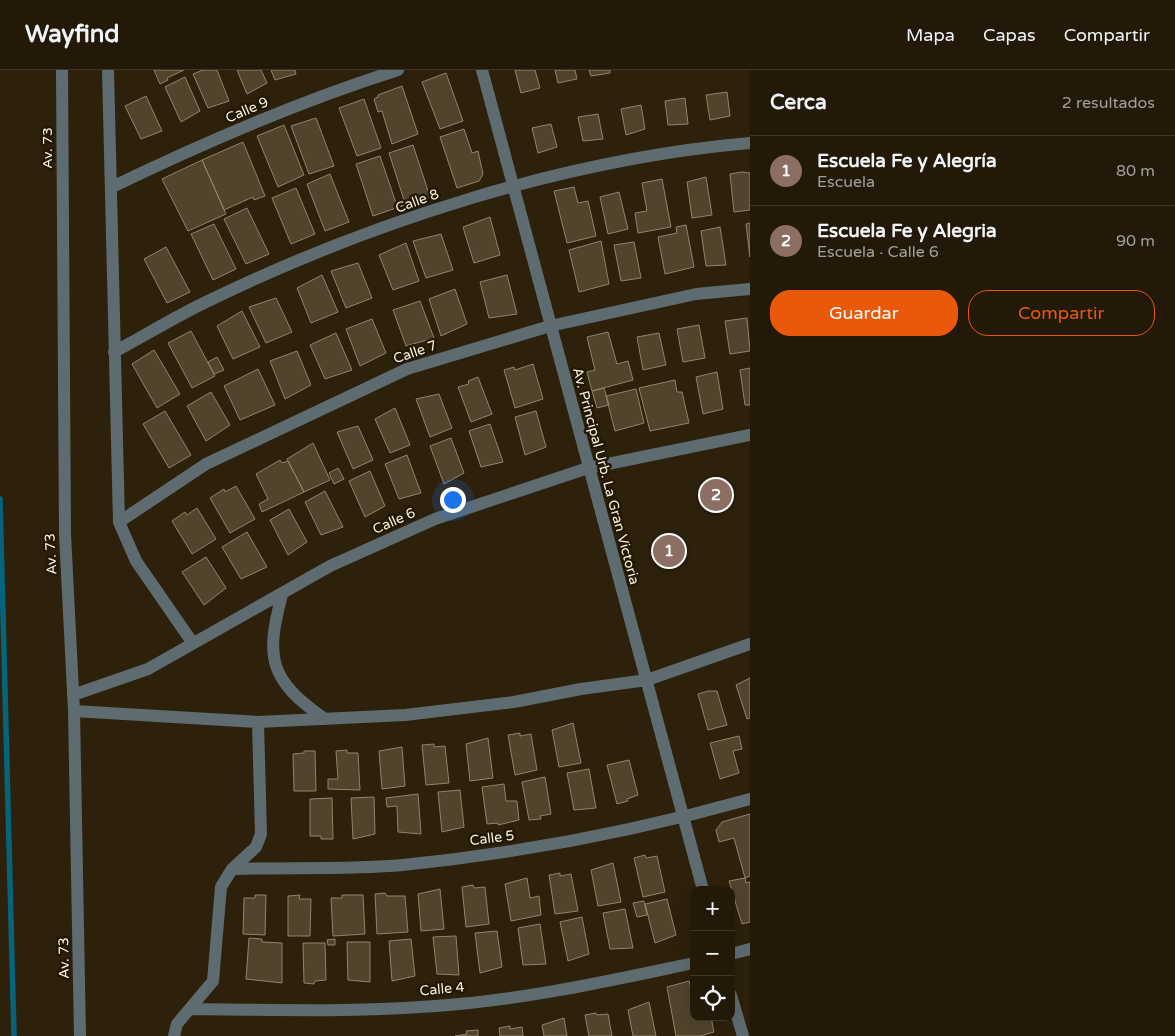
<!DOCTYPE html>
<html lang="es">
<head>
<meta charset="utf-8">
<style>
	:root { --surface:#221908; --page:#2a2212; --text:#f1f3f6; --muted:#a2a09c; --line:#3f3829; --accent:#ea580c }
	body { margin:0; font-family:"Varela Round",sans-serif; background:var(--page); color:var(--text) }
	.controls { position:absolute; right:15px; bottom:15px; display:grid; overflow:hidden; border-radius:10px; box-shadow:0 5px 20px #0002 }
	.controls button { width:45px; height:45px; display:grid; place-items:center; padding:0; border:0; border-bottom:1px solid var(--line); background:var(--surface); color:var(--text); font:25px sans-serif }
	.you { position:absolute; left:452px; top:429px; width:18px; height:18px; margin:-12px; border:4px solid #fff; border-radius:50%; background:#1a73e8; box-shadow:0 0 0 8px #1a73e833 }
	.badge { display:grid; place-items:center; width:32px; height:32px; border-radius:50%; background:var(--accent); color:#fff; font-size:16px; font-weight:700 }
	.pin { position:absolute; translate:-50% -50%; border:2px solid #fff; box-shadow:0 1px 5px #0006 }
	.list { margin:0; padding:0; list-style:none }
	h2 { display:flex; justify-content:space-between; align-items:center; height:65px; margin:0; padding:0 20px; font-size:21px }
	h2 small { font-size:16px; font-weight:400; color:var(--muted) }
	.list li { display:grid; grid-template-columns:32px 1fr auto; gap:15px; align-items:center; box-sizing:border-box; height:70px; padding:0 20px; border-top:1px solid var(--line) }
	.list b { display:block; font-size:19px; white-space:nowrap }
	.list p { margin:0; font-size:16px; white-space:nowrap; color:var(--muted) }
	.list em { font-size:16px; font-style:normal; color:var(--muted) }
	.actions { display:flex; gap:10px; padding:15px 20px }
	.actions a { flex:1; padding:11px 0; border:1px solid var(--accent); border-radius:20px; text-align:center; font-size:18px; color:var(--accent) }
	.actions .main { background:var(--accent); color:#fff }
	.icon { flex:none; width:28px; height:28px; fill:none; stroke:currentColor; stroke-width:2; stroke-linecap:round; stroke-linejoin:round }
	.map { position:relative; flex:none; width:750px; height:966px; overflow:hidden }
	header { display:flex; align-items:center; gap:30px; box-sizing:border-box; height:70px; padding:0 25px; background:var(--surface); border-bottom:1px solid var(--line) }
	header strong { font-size:24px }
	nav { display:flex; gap:28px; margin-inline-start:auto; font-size:18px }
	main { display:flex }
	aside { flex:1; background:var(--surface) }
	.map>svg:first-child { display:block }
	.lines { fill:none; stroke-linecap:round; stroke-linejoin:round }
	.stream { stroke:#04647b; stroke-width:5.5 }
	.building { fill:#51442d; stroke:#92846b }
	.minor { stroke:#5e6c71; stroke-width:12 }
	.labels { text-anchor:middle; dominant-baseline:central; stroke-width:5; stroke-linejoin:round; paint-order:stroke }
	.street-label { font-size:14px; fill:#faf2e5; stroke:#231803 }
</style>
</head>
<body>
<header>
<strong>Wayfind</strong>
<nav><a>Mapa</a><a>Capas</a><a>Compartir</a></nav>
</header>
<main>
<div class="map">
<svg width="750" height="966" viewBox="0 0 750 966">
	<rect width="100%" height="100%" fill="#2d210b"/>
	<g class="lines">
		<!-- stream -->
		<path class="stream" d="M0,429L14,966"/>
	</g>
	<!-- building -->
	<path class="building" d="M154,0H184L167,8L168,10L160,14Z
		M203,0H217L229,31L208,38L193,4Z
		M237,0H261L267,13L247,24Z
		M271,0H295L296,4L275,10Z
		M515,0H535L540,18L521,23Z
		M555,0H575L577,9L558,13Z
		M589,0H610V3L591,6Z
		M446,3L463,51L440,59L422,12Z
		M185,7L200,41L181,52L165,17Z
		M402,16L418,64L392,74L382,41L378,42L374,29L378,27V25Z
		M727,22L730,46L710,50L706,25Z
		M146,26L162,61L141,69L125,36Z
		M685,28L688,54L668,55L665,31Z
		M364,29L381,78L357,86L339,38Z
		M641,35L645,59L626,65L621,39Z
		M598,44L603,69L583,71L578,47Z
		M316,48L334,96L309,104L291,56Z
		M551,54L557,77L538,83L532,58Z
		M284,55L304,105L278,117L257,66Z
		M464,59L472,83L478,81L483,104L479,111L457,118L440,67Z
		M243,72L265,126L254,130L253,127L224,140L202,90Z
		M413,75L430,127L402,136L401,131L404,130L389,83Z
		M380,86L396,133L401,131L402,136L373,146L356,94Z
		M202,90L226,144L188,161L162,109Z
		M742,102L750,103V140L734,142L730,104Z
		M330,104L349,152L325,161L307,114Z
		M706,107L712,145L692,148L687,112Z
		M662,109L671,157L638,163L635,143L647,141L642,113Z
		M574,117L578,133L588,131L596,166L567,173L554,121Z
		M296,118L315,164L291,174L272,128Z
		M619,122L628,159L608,164L600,127Z
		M247,138L269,184L246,194L224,149Z
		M490,147L500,185L474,193L463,157Z
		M750,153V187L746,154Z
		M214,154L236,199L213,210L191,164Z
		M686,155L694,197L665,204L658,167L677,163L676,157Z
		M720,157L726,195L706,196L701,161Z
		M441,164L453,200L426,208L413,171Z
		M601,171L609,214L579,222L569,180Z
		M634,172L641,208L621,211L614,175Z
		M406,173L419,211L393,220L379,185Z
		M166,177L190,222L167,233L144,189Z
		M358,193L372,228L346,238L331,201Z
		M322,205L338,242L311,253L297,218Z
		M507,205L517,244L489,248L480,212Z
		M455,219L467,254L441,266L429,229Z
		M276,228L292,262L266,273L249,237Z
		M420,231L434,268L406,276L393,240Z
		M242,241L260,277L233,289L217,256Z
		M747,248L750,281L730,284L725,251Z
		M372,249L386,283L360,296L346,259Z
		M699,255L705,288L683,292L677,259Z
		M191,261L215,306L192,318L168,273Z
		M608,262L617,294L628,291L633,310L592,321L587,302L595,300L587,267Z
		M336,263L352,300L325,309L310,275Z
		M659,263L666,295L643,300L637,267Z
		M154,280L180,324L157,338L132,294Z
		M297,281L311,315L285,329L270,291Z
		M217,287L224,300L214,304L208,292Z
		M533,294L543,329L515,338L504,300L514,297L515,300Z
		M750,298V335H745L740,300Z
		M258,299L275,335L240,350L224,316Z
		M717,302L723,339L703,344L696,307Z
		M478,307L492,344L471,352L458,317L469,314L468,311Z
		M675,310L677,322H682L689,353L650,361L639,318Z
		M604,318L609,335L597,338L592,321Z
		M636,319L644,353L615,361L606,326Z
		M211,322L230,355L206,371L187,336Z
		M439,324L452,358L430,367L416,329Z
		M395,338L410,375L390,383L375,349Z
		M165,341L191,385L169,398L143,354Z
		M536,341L546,377L525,385L515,347Z
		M490,354L503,392L481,397L469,361Z
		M358,356L373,390L353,399L337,362Z
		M451,368L464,403L444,414L430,376Z
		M313,373L330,410L304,422L287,389Z
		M407,385L421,423L399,429L385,394Z
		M280,390L282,393L288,391L304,422L262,442L259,434L268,429L256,404Z
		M338,398L344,409L334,414L329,403Z
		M370,401L385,436L365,447L349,411Z
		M236,416L255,449L230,463L210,428L224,419L225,422Z
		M325,421L343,457L321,465L305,432Z
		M197,438L216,469L192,484L172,451L185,442L187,445Z
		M289,439L307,472L288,485L270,450Z
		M247,462L267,497L241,509L222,477Z
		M206,487L226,518L204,535L182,502Z
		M750,608V648L747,649L736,615Z
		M708,621H717L727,655L708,660L698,624Z
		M573,653L581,693L559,697L552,660Z
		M520,663V666L531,664L537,700L515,705L508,665Z
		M739,666L742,679L733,681L739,703L720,709L710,673Z
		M488,668L493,708L470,711L466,674Z
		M434,674V677L445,676L449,713L426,715L422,675Z
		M402,677L405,716L382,719L379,681Z
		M347,680V683H358L360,720L328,719V709H338L336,681Z
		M304,681H315L316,721H294L293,684L304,683Z
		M629,690L638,725L627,729L628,731L617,734L607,695Z
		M589,699L596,738L574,740L567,703Z
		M545,707L551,744L540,746L541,749L529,750L522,712Z
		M504,714L506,731H517L519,750L498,755V753L487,754L482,717Z
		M460,720L464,757L442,762L438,722Z
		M418,724L421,764L398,762L397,736L387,737L386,728Z
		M374,727L375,764L353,769L351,728Z
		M332,728L333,769H321V766H310V729Z
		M750,744V806L745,808L734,768L719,772L716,760L722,752Z
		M645,785L646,788L657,786L665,822L643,827L634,788Z
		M613,793L621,832L598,836L591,800Z
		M560,803V806L571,804L578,841L555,844L549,805Z
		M527,808L530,828L539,826L541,845L511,851L505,814Z
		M745,808L746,813L750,812V852L742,854L729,811Z
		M473,815L474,818L485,817L489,854L466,857L462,817Z
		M440,819L444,859L421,861L418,824Z
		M385,823L387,826H405L408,862L377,864L375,824Z
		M255,825H266L265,865L243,864L244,828H255Z
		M300,825L299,829H311L310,866H288V826Z
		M342,825H363L365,864L333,866L331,828H342Z
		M667,829L676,865L655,873L645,834Z
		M644,831L647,845L637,847L633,833Z
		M625,839L633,878L610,879L603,843Z
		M582,847L589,884L568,891L560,852Z
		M540,854L546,894L523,895L518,858Z
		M497,861L502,897L480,903L475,863Z
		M456,866L459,905L437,904L433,867Z
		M249,868L262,869V872L282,873V913L246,909Z
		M335,869V875H328L327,870Z
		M411,869L415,906L392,911L389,871Z
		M347,872H370V912L348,910Z
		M303,873H325L326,910L315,911L314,914L304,913Z
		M689,911L694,928V947H711L714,962L700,966H676L667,917Z
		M649,932L656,966H633L628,940Z
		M596,943L597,945L608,944L612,966H589L585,945Z
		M564,948L567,966H544L542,955Z
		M510,956V959L522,957L523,966H500L499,958Z
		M478,960V966H455L467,964L466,961Z"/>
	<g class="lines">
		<!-- minor -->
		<path class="minor" d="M62,0L65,464L74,641L80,966
			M108,0L119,452L136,491L192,572
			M482,0L703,820
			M112,117C205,72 300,31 398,0
			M114,282C144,266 173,248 204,233C370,152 565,89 750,73
			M119,452L206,394L407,299L550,256L696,224L750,219
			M282,525C265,588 269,610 325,649
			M73,625L148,599L330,496L435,449L588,398L750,365
			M74,641L258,652L405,645L514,632L581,619L647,610L750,574
			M232,799C289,797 347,800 403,795C521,783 636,761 750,729
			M731,884L750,879
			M731,925L743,966
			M190,939C279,940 369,943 459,934C537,927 617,909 694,893
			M174,966L177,954L213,911L221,817L232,799L256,777L261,764L258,652"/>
	</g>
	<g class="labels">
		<!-- street labels -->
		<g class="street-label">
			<text transform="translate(247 40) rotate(-23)">Calle 9</text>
			<text transform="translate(47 78) rotate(-90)">Av. 73</text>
			<text transform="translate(417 131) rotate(-20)">Calle 8</text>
			<text transform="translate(415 282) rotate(-19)">Calle 7</text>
			<text transform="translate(606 406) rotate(75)">Av. Principal Urb. La Gran Victoria</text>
			<text transform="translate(394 451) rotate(-24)">Calle 6</text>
			<text transform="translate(51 484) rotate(-93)">Av. 73</text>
			<text transform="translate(492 768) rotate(-7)">Calle 5</text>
			<text transform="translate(64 888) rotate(-91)">Av. 73</text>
			<text transform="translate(442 919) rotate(-5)">Calle 4</text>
		</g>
	</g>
</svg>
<div class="controls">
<button>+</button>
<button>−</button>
<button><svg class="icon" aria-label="locate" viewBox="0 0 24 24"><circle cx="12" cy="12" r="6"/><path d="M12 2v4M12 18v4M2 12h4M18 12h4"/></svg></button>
</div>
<div class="you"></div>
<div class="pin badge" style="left:669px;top:481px;background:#8d6e63">1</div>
<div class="pin badge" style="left:716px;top:425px;background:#8d6e63">2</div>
</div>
<aside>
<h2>Cerca<small>2 resultados</small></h2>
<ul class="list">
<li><span class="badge" style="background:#8d6e63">1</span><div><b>Escuela Fe y Alegría</b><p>Escuela</p></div><em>80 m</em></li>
<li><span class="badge" style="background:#8d6e63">2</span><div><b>Escuela Fe y Alegria</b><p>Escuela · Calle 6</p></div><em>90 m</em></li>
</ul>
<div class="actions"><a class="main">Guardar</a><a>Compartir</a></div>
</aside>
</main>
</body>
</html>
